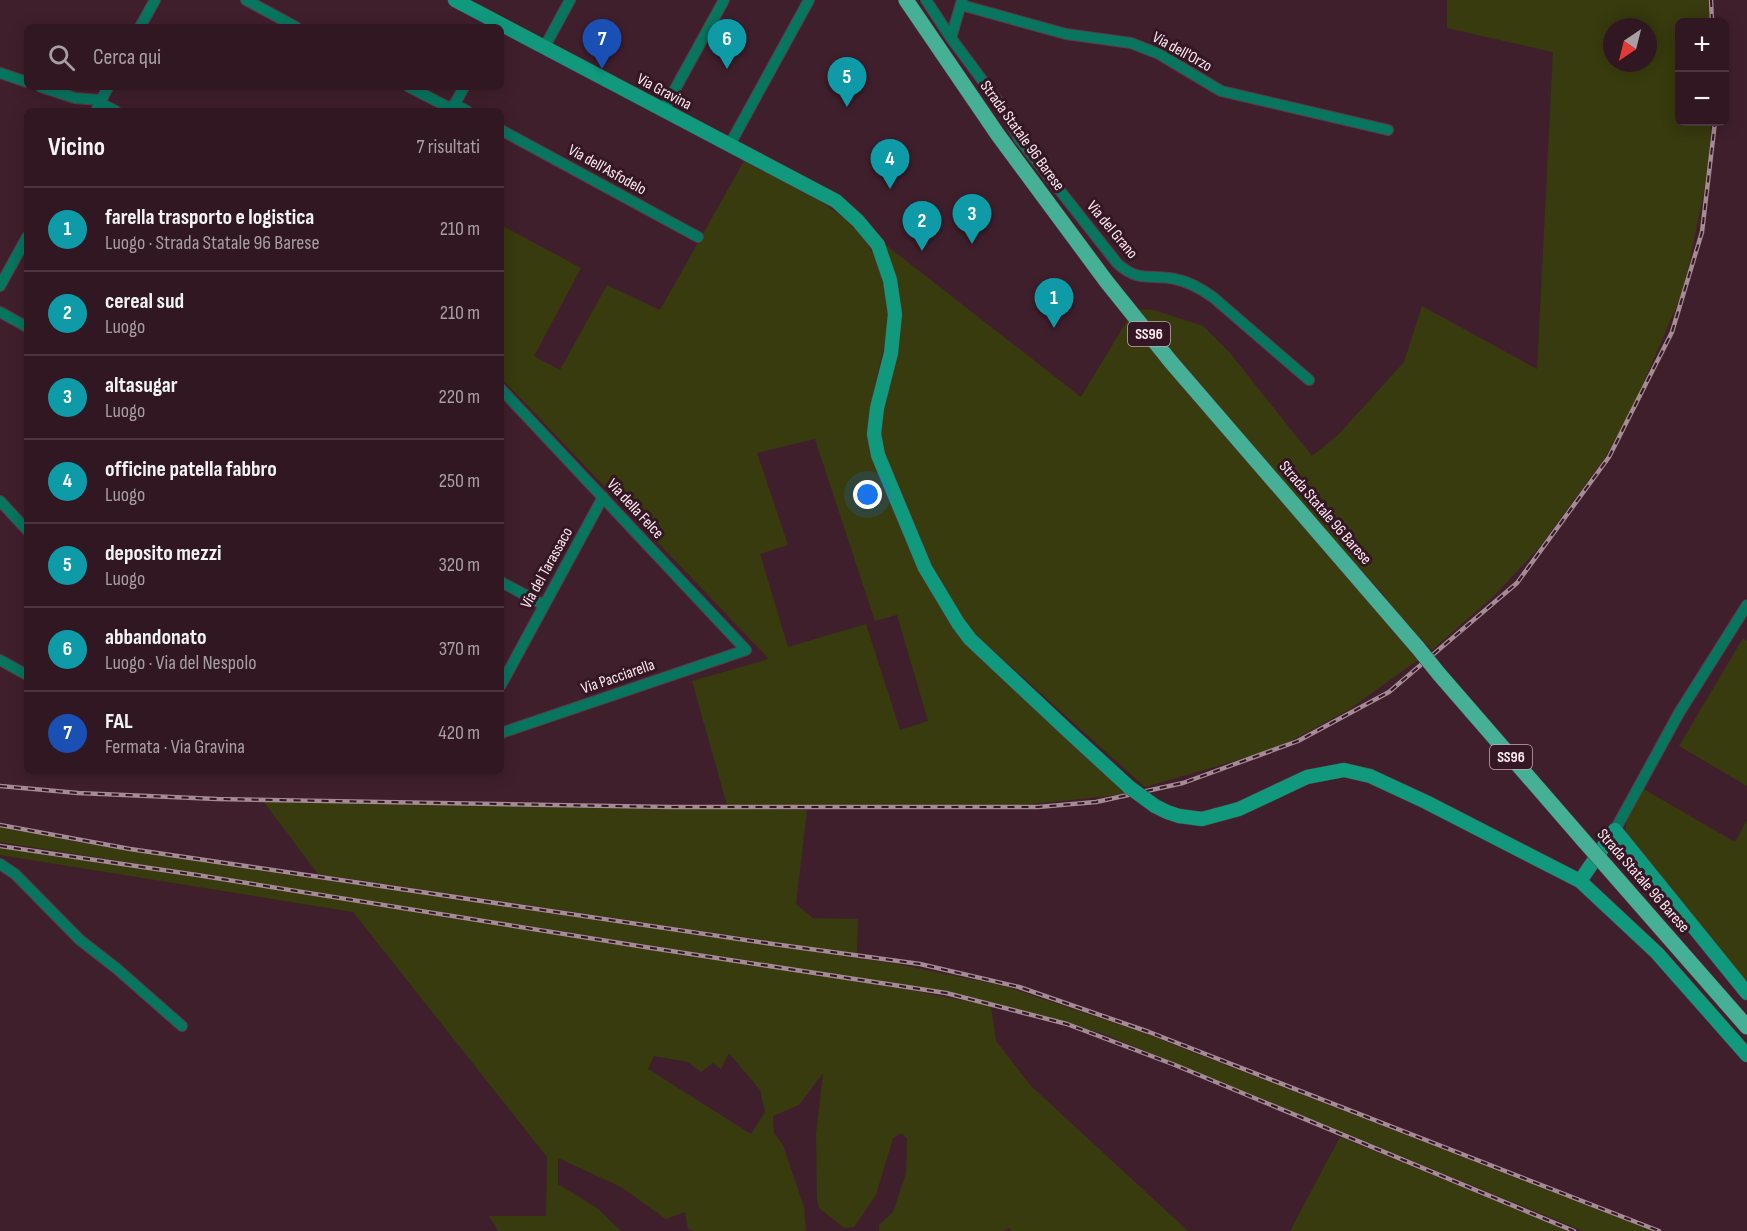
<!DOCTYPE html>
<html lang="it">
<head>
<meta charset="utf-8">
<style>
	:root { --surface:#301722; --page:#3c242f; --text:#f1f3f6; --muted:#a89fa5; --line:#4b3640; --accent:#1a73e8 }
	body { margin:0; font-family:"Sofia Sans Condensed",sans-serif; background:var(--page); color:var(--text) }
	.controls { position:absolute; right:18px; top:18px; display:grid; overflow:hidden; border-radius:9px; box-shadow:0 3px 15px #0003 }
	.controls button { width:54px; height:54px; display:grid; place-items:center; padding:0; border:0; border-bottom:2px solid var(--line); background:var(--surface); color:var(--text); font:30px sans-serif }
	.compass { position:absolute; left:1603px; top:18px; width:54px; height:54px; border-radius:50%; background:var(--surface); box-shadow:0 3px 15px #0003; rotate:215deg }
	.you { position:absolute; left:868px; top:495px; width:21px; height:21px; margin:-15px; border:4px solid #fff; border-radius:50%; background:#1a73e8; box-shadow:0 0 0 9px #1a73e833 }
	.badge { display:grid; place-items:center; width:39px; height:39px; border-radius:50%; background:var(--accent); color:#fff; font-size:20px; font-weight:700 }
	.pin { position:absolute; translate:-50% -50px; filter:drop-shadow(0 2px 3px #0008) }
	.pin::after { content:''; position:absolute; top:32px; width:21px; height:18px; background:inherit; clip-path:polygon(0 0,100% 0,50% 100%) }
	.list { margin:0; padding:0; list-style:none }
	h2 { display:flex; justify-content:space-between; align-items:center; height:78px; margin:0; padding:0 24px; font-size:26px }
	h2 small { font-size:20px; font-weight:400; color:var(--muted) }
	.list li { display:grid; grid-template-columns:39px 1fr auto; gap:18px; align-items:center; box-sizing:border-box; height:84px; padding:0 24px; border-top:2px solid var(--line) }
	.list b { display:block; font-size:22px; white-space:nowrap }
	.list p { margin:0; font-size:20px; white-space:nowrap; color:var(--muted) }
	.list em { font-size:20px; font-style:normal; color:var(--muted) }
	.icon { flex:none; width:33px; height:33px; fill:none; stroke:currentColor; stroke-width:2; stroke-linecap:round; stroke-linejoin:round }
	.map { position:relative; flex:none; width:1747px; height:1231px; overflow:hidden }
	.search { position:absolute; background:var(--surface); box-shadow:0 3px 15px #0003; left:24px; top:24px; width:480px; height:66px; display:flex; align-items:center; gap:15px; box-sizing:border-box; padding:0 21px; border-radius:9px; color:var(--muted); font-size:22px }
	.panel { position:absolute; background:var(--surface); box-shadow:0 3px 15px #0003; left:24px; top:108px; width:480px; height:666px; border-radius:9px }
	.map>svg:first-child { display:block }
	.green { fill:#383b0d; fill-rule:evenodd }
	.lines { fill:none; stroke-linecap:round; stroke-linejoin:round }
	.minor-casing { stroke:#5a3b48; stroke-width:12 }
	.secondary-casing { stroke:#5a3b48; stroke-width:15 }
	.primary-casing { stroke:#5a3b48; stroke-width:16 }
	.minor { stroke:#08755f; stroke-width:10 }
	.secondary { stroke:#11997d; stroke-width:14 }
	.primary { stroke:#45b096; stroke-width:15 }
	.rail-casing { stroke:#a48b95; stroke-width:4.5 }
	.rail { stroke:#351624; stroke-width:2; stroke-dasharray:7; stroke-linecap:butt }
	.secondary-bridge-casing { stroke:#5a3b48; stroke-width:15; stroke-linecap:butt }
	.primary-bridge-casing { stroke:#5a3b48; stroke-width:16; stroke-linecap:butt }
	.secondary-bridge { stroke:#11997d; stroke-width:14 }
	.primary-bridge { stroke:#45b096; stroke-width:15 }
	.labels { text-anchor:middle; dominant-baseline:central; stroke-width:6; stroke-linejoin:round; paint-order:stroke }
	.shield { fill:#351624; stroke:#c0aab3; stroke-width:1.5 }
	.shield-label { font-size:15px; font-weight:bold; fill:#fceaf0 }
	.street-label { font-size:16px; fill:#fceaf0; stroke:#351624 }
</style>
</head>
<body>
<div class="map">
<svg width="1747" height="1231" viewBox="0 0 1747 1231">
	<rect width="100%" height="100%" fill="#401f2d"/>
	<!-- green -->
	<path class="green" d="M1447,0H1708L1710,22H1680V122H1711L1709,167L1684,289L1630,414L1604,459L1539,548L1494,596L1432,650L1388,606L1384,595L1285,487L1136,309L1154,310L1203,326L1230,353L1312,456L1338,435L1404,362L1422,306L1537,369L1553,52L1447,28ZM1612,27H1648V63H1612Z
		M744,161C802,192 875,217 885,290C887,299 889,309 889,317C886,346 876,374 872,403C870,415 870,427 869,439L967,641L1127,794L994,808L727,805L692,681L769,659L501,378V225L581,268L534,356L560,370L607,285L660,310ZM815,439L875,621L897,615L928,721L900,730L866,624L788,647L760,554L788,545L757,453Z
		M886,245L1081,397L1128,319L1422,657L1350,709L1276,749L1145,787L967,627L925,558L883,451L879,427L900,312Z
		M1743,638L1747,641V786L1679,746Z
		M1640,787L1735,842L1747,820V984L1625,833L1628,809Z
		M264,802L807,810L796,904L813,918L858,919L857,954L318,874Z
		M0,825L77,842L897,964L1004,986L1141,1032L1653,1231H1583L1101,1033L936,991L0,842Z
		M0,846L899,988L991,1006L996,1041L1031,1086L1188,1231H1011L1009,1228L1003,1231H879V1225L893,1212L906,1173L907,1138L901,1133L893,1138L876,1195L854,1227L844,1228L819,1208L817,1199L816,1134L823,1073L799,1105L773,1116L774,1133L783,1145L804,1207L806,1231H694L688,1229L685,1212L666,1219L621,1187L558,1158V1184L597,1208L621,1231H498L489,1216H546L547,1157L353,912L0,855ZM729,1053L760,1090L765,1112L751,1134L648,1069L654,1056L688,1062L701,1072L713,1063L721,1069Z
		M1340,1137L1569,1231H1290Z"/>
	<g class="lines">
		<defs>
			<path id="minor" d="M246,0L296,27
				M926,0L951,38L1000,104L1020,140L1117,263C1138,283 1150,274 1175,279C1190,282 1202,289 1214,298L1309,380
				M961,5L1066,34L1131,43L1159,54L1221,91L1388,130
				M140,27L155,0
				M951,38L962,0
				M544,48L570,0
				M0,73L27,82
				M41,87L75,98L101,100
				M409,87L452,109
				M100,103L116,111
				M454,104L467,111
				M96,111L108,87
				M451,111L464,87
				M663,111L724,0
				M501,130L698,237
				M729,146L809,0
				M0,286L27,237
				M0,312L27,327
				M501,389L746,650L501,733
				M0,501L27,530
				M501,582L544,605
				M0,660L27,675
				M501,685L603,497
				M1615,830L1679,713L1747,605
				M0,864L15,874L80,940L116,968L182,1026"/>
			<path id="secondary" d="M455,0L836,201L858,221L878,245L890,280L895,314L891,353L877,408L874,434L878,455L925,568L958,623L970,639L1068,731L1129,787
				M1155,806L1167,812L1179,816L1202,819L1239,809L1307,777L1344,770L1370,776L1426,802L1580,881L1657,953L1747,1055
				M1580,881L1615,830L1747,993"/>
			<path id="primary" d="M906,0L998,135L1106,281L1171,362L1418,648
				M1439,674L1584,841
				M1606,866L1747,1027"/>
		</defs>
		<!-- minor casing -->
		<use href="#minor" class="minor-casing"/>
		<!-- secondary casing -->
		<use href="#secondary" class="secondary-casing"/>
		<!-- primary casing -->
		<use href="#primary" class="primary-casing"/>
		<!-- minor -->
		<use href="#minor" class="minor"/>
		<!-- secondary -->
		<use href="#secondary" class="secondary"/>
		<!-- primary -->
		<use href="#primary" class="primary"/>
		<defs>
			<path id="rail" d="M1711,0L1712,22
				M0,786L78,793L217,799L670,807H1038L1096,802L1183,783L1298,741L1389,692L1517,583L1609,457L1672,332L1702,232L1715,122
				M0,825L130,849L773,944L920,964L1019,987L1149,1032L1659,1231
				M0,846L197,875L645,947L946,993L1067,1024L1175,1065L1574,1231"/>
		</defs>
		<!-- rail casing -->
		<use href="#rail" class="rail-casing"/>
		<!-- rail -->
		<use href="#rail" class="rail"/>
		<defs>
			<path id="secondary-bridge" d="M1129,787L1155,806"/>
			<path id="primary-bridge" d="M1418,648L1439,674
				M1584,841L1606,866"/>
		</defs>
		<!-- secondary-bridge casing -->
		<use href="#secondary-bridge" class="secondary-bridge-casing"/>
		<!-- primary-bridge casing -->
		<use href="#primary-bridge" class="primary-bridge-casing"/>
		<!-- secondary-bridge -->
		<use href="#secondary-bridge" class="secondary-bridge"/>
		<!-- primary-bridge -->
		<use href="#primary-bridge" class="primary-bridge"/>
	</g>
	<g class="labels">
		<!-- shield labels -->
		<g class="shield">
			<rect x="1128" y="322" width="42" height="24" rx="4.5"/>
			<rect x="1490" y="745" width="42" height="24" rx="4.5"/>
		</g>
		<g class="shield-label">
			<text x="1149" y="334">SS96</text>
			<text x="1511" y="757">SS96</text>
		</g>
		<!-- street labels -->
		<g class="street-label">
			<text transform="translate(1182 52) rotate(29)">Via dell'Orzo</text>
			<text transform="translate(664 92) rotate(28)">Via Gravina</text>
			<text transform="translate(1022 136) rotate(54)">Strada Statale 96 Barese</text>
			<text transform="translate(607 170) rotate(29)">Via dell'Asfodelo</text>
			<text transform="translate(1112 230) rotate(50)">Via del Grano</text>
			<text transform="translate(635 509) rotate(47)">Via della Felce</text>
			<text transform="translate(1325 513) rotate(49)">Strada Statale 96 Barese</text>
			<text transform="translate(547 568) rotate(-61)">Via del Tarassaco</text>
			<text transform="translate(618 677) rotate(-19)">Via Pacciarella</text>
			<text transform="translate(1643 881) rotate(49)">Strada Statale 96 Barese</text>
		</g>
	</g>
</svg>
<div class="controls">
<button>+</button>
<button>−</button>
</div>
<svg class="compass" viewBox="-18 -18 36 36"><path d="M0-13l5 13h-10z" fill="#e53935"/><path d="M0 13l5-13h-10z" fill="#a89fa5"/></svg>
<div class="you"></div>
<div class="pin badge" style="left:1054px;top:328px;background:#0f9aa8">1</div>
<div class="pin badge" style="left:922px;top:251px;background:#0f9aa8">2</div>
<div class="pin badge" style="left:972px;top:244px;background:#0f9aa8">3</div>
<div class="pin badge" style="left:890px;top:189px;background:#0f9aa8">4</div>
<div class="pin badge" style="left:847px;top:107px;background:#0f9aa8">5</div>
<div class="pin badge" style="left:727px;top:69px;background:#0f9aa8">6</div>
<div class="pin badge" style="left:602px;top:69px;background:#1a4fb4">7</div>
<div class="search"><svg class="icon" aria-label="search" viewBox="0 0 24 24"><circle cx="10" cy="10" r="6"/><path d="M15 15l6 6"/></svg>Cerca qui</div>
<section class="panel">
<h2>Vicino<small>7 risultati</small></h2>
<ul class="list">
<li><span class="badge" style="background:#0f9aa8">1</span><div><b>farella trasporto e logistica</b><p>Luogo · Strada Statale 96 Barese</p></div><em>210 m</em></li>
<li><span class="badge" style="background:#0f9aa8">2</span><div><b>cereal sud</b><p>Luogo</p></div><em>210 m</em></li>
<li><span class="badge" style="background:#0f9aa8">3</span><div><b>altasugar</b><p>Luogo</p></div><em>220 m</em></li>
<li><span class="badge" style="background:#0f9aa8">4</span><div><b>officine patella fabbro</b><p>Luogo</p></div><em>250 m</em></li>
<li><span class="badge" style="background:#0f9aa8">5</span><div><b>deposito mezzi</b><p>Luogo</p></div><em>320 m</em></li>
<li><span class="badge" style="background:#0f9aa8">6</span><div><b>abbandonato</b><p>Luogo · Via del Nespolo</p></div><em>370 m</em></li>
<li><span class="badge" style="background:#1a4fb4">7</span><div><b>FAL</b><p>Fermata · Via Gravina</p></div><em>420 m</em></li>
</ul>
</section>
</div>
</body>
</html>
